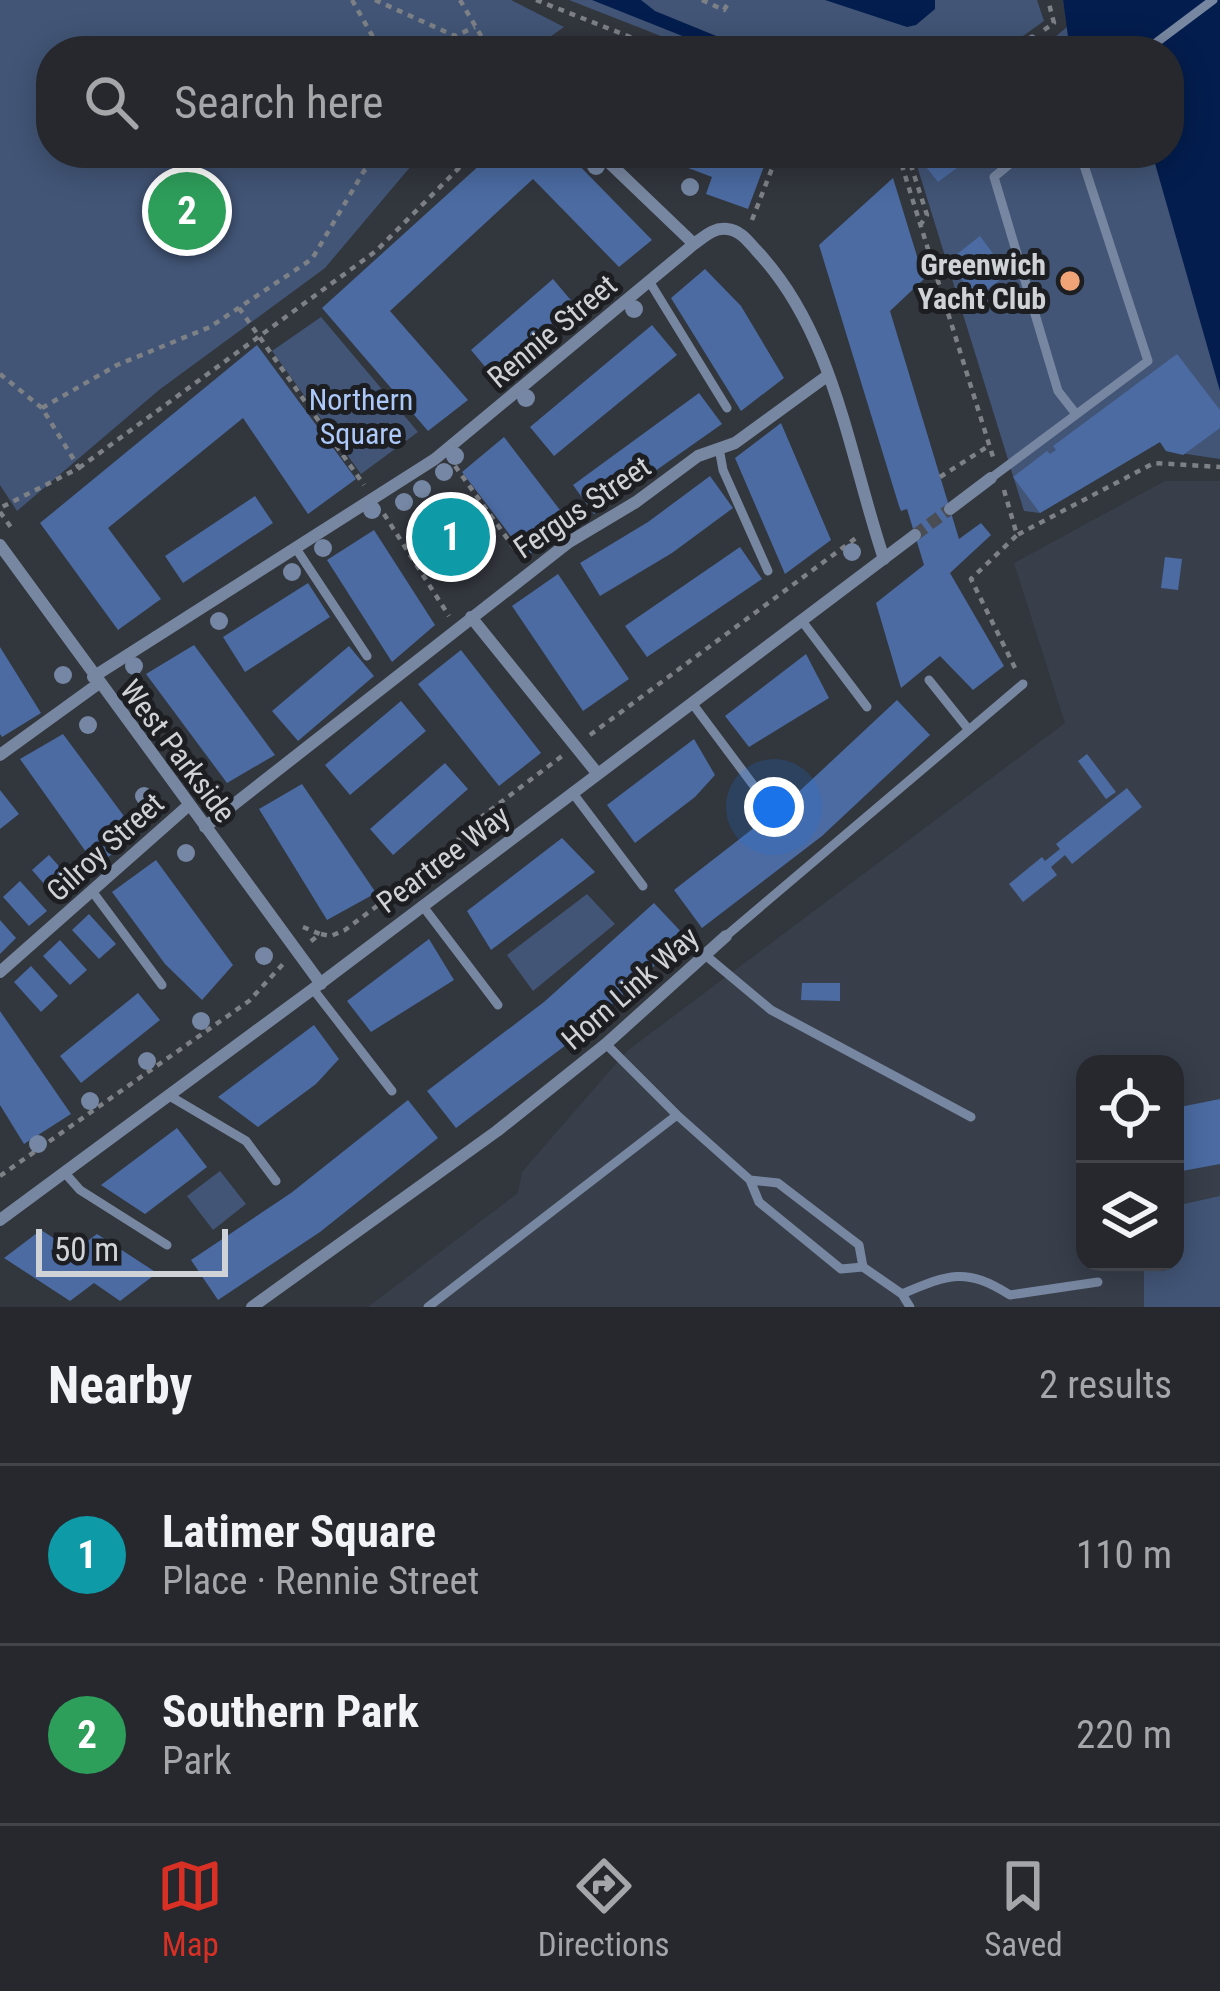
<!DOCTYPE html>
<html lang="en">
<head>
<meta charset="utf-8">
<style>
	:root { --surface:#26282e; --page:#2e3036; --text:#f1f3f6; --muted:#a4a6aa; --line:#42444a; --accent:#d93025 }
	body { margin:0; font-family:"Roboto Condensed",sans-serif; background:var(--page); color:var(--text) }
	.controls { position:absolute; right:36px; bottom:36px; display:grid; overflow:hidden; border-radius:24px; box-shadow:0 6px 30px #0003 }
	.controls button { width:108px; height:108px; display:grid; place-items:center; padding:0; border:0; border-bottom:3px solid var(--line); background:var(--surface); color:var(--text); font:60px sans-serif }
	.scale { position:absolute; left:36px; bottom:30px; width:192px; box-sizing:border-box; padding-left:12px; border:6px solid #cfd2d6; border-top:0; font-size:33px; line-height:42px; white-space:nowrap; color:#cfd2d6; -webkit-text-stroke:9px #1c1e21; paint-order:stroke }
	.you { position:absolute; left:774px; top:807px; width:42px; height:42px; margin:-30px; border:9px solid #fff; border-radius:50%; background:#1a73e8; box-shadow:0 0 0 18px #1a73e833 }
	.badge { display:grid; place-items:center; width:78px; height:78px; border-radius:50%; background:var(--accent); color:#fff; font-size:39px; font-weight:700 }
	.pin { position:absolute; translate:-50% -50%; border:6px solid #fff; box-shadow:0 3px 12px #0006 }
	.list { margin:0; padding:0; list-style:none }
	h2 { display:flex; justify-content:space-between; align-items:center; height:156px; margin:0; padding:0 48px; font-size:51px }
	h2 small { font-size:39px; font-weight:400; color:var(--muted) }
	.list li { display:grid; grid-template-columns:78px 1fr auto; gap:36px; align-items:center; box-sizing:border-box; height:180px; padding:0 48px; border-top:3px solid var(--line) }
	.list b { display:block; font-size:45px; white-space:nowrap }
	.list p { margin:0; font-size:39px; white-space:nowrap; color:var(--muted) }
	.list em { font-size:39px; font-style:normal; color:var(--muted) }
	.icon { flex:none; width:66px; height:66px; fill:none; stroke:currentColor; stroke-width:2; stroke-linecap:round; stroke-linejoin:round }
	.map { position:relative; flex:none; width:1220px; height:1307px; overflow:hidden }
	.search { position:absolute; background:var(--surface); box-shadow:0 6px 30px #0003; left:36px; right:36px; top:36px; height:132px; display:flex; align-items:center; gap:30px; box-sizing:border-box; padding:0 42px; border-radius:48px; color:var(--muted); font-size:45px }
	.sheet { height:516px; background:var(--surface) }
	nav { display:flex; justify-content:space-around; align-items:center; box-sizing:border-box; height:168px; border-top:3px solid var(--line); background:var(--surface); font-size:33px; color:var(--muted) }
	nav a { display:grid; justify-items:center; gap:6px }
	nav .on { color:var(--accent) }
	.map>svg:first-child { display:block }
	.built { fill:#383f4b; fill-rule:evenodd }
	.green { fill:#425576 }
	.water { fill:#031d4e }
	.building { fill:#4b6ba2 }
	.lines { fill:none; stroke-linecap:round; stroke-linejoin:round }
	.street-tunnel { stroke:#4a4d54; stroke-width:12; stroke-dasharray:12 6; stroke-linecap:butt }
	.path { stroke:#7d8186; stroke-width:4.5; stroke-dasharray:6 6; stroke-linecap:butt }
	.lane { stroke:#7887a1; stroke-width:9 }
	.street { stroke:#7887a1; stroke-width:12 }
	.tree { fill:#7587a4 }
	.poi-dot { fill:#efa377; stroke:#1c1e21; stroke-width:4.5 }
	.labels { text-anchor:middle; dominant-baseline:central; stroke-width:10; stroke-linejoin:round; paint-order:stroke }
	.poi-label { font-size:30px; font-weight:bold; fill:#cfd2d6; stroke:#1c1e21; text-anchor:end }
	.street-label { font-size:30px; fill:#cfd2d6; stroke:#1c1e21 }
	.park-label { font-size:30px; fill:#acc9f9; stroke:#1c1e21 }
</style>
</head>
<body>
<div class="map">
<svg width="1220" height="1307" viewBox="0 0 1220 1307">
	<rect width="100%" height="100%" fill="#32363d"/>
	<!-- built -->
	<path class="built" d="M1165,481H1220V1307H368L518,1193L522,1172L627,1051L1065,723L1014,563ZM1085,1064H1175V1262H1085Z"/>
	<!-- green -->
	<path class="green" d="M0,0H511L564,27L530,51H51V153H422L325,268L159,390L17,511L0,485Z
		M569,0H1037L1044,21L1002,51H699Z
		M1063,0H1220V459L1166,451L1160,442L1040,513L1024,511L913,153H1169V51H1038L1067,27Z
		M321,317L418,432L361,474L272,351Z
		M587,894L615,924L533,991L507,955Z
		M220,1171L246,1204L213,1230L187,1196Z
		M1220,1196V1307H1144V1262H1175V1206Z"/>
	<!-- water -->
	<path class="water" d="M592,0H641L655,11L753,51H720Z
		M825,0H935V9L916,25L907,27Z
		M1063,0H1220V391L1152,153H1169V51H1138L1128,39L1112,51H1070Z"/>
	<!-- building -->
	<path class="building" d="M493,153H567L652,240L619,267L533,179L390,311L468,400L428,431L322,308Z
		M673,153H769L748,209L706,194L712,177L670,161Z
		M915,153H970L973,156L938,182Z
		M893,178L924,279L890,311L959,539L981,523L991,535L950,573L1004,666L973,690L940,656L901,688L876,603L924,565L907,509L901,511L899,506L819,245Z
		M980,236L1008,274L976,298L948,261Z
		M705,269L741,306L784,378L741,411L671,298Z
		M553,279L574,304L492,375L471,350Z
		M652,325L677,355L554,456L530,427Z
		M257,345L356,479L308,514L243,418L108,528L161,599L118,630L40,523Z
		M1177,354L1220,410V428L1183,455L1166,451L1160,442L1040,513L1013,477L1047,451L1050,454L1056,450L1053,446Z
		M699,393L722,424L594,514L573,485Z
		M781,423L831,540L785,574L735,458Z
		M504,437L573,527L526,556L462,472Z
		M710,476L733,508L672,553L600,596L580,563L648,522Z
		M255,496L273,523L183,583L165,556Z
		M374,530L435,625L392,662L327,560Z
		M740,547L762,579L647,657L625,626Z
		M1165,557L1182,559L1178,590L1161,588Z
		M558,574L629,679L583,711L512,606Z
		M308,583L330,617L245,672L223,637Z
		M194,645L275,755L227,783L146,674Z
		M349,646L374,676L298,741L272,711Z
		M0,647L41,713L2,737L0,734Z
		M461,650L541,753L499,786L418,684Z
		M806,654L829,698L749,747L725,716Z
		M897,700L930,735L822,836L702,928L674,890L791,799Z
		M401,701L426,731L350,795L325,765Z
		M63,734L138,835L96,866L20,759Z
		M694,739L715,775L695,797L635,843L607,805Z
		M1087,754L1116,792L1106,799L1078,761Z
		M445,763L468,789L393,855L370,829Z
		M302,784L376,893L327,920L259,809Z
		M1127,788L1142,807L1072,864L1065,855L1051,867L1057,875L1023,902L1009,884L1042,857L1045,861L1060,849L1056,844Z
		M0,790L19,814L0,829Z
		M562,838L595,872L491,950L467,911Z
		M49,855L76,885L58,900L32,870Z
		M156,860L233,965L202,1000L165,964L112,892Z
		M20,881L47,911L29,926L3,897Z
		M654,903L686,937L574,1039L456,1128L427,1091L544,1002Z
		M89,914L116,944L99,959L72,930Z
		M0,920L16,938L0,954Z
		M429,939L454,980L371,1032L347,1001Z
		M60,940L87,970L70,985L43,956Z
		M31,966L58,996L41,1012L14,982Z
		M802,983H840V1001L801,1000Z
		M138,993L160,1020L81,1083L60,1056Z
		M0,1011L71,1114L24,1144L0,1105Z
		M314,1025L339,1059L316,1084L258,1127L218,1097Z
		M1220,1099V1164L1182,1171L1175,1108Z
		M408,1100L438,1138L320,1232L218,1300L191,1260L291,1193Z
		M177,1128L207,1167L145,1214L101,1185Z
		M41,1230L74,1251L97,1234L157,1273L120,1301L94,1283L70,1301L4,1258Z"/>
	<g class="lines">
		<!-- street-tunnel -->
		<path class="street-tunnel" d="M915,535L950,509"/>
		<!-- path -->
		<path class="path" d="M352,0L381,51
			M375,0L455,36L475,27
			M460,0L490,51
			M536,0L666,51
			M702,0L724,10L730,0
			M1044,30L1054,23L1048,0
			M898,153L993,457
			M907,153L927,215L919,227
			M752,220L778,153
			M239,308L364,485
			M0,374L42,408L79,468L0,508
			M42,408L117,365L210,327L312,259L364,171L385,153
			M455,466L522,559
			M79,468L376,251L474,153
			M940,477L990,445
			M1004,490L1017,535L1154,463L1220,467
			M0,512L13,530
			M384,514L449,616
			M1015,668L971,579L1017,535
			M590,735L856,538
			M303,927L320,934L310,942
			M321,934L331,936L345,930L457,846L460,833L562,756
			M0,1176L249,1001L283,964"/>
		<!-- lane -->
		<path class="lane" d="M1032,39L1041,51
			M1145,51L1213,0
			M1023,153L994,177L1058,391L1076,414
			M649,281L727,408
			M719,448L723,470L768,571
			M991,478L1148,361L1080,153
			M297,550L367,656
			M802,621L867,707
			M929,680L969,730
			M692,703L760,794
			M572,792L643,886
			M92,891L162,985
			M422,905L498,1005
			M726,936L1023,684
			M704,954L771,1010L971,1117
			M313,989L392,1091
			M606,1044L677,1115
			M168,1095L246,1141L276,1181
			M64,1172L80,1190L167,1245
			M750,1180L759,1202L841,1269L863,1267L902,1294L910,1307
			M902,1294C949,1274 966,1267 1010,1295L1098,1282
			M428,1307L677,1115L750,1180L778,1183L859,1245L863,1267"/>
		<!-- street -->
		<path class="street" d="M599,153L694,244
			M950,509L991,478
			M0,545L321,984
			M471,617L597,773
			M93,677L435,459L694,244C704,237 714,227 727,229C740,230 748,241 756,250C834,332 849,455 884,559
			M0,755L98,684
			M205,827L569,542L636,502L698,456L735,443L827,376
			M0,972L189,805
			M0,1220L313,989L915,535
			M252,1307L497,1131L606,1044L726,936"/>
	</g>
	<!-- trees -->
	<g class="tree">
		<circle cx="596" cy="166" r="9"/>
		<circle cx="690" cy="187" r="9"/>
		<circle cx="634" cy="309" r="9"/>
		<circle cx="526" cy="398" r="9"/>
		<circle cx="455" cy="456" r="9"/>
		<circle cx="444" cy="472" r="9"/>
		<circle cx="422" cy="489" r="9"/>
		<circle cx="404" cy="502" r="9"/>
		<circle cx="372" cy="510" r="9"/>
		<circle cx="323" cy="548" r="9"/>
		<circle cx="852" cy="552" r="9"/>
		<circle cx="292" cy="572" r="9"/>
		<circle cx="219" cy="621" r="9"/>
		<circle cx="134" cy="666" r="9"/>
		<circle cx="63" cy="675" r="9"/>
		<circle cx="88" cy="725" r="9"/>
		<circle cx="144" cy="796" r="9"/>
		<circle cx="186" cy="853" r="9"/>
		<circle cx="264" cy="956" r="9"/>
		<circle cx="201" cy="1021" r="9"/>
		<circle cx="147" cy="1061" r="9"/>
		<circle cx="90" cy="1101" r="9"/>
		<circle cx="38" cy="1144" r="9"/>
	</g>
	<!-- markers -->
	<circle class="poi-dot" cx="1070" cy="281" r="12"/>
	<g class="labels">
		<!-- poi labels -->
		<g class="poi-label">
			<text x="1046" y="264">Greenwich<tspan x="1046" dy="34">Yacht Club</tspan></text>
		</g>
		<!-- street labels -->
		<g class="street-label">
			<text transform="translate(552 331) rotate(-40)">Rennie Street</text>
			<text transform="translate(582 507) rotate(-34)">Fergus Street</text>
			<text transform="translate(178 751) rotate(53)">West Parkside</text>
			<text transform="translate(105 847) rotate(-42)">Gilroy Street</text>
			<text transform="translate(443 859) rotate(-37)">Peartree Way</text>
			<text transform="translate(630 988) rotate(-41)">Horn Link Way</text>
		</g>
		<!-- park labels -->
		<g class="park-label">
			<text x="361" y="399">Northern<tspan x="361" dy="34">Square</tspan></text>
		</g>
	</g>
</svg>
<div class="controls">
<button><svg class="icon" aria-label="locate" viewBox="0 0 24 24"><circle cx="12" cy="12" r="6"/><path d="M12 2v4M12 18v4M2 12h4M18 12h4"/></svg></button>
<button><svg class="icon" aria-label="layers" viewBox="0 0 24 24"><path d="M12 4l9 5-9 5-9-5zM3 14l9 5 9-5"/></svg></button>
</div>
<div class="scale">50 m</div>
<div class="you"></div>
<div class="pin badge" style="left:451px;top:537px;background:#0f9aa8">1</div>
<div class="pin badge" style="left:187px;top:211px;background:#2e9e5b">2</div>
<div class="search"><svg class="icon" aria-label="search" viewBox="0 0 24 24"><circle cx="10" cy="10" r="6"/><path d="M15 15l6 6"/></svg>Search here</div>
</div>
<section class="sheet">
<h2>Nearby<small>2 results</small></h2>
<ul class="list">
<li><span class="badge" style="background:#0f9aa8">1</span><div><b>Latimer Square</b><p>Place · Rennie Street</p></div><em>110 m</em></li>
<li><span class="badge" style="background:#2e9e5b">2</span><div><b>Southern Park</b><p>Park</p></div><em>220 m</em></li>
</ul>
</section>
<nav>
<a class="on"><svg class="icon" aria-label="map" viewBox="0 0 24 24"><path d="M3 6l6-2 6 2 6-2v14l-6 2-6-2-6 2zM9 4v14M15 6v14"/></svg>Map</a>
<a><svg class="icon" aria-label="directions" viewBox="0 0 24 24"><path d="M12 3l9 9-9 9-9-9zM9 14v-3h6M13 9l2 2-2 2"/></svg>Directions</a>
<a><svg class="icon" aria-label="saved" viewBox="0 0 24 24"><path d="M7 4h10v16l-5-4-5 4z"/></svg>Saved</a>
</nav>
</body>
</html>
